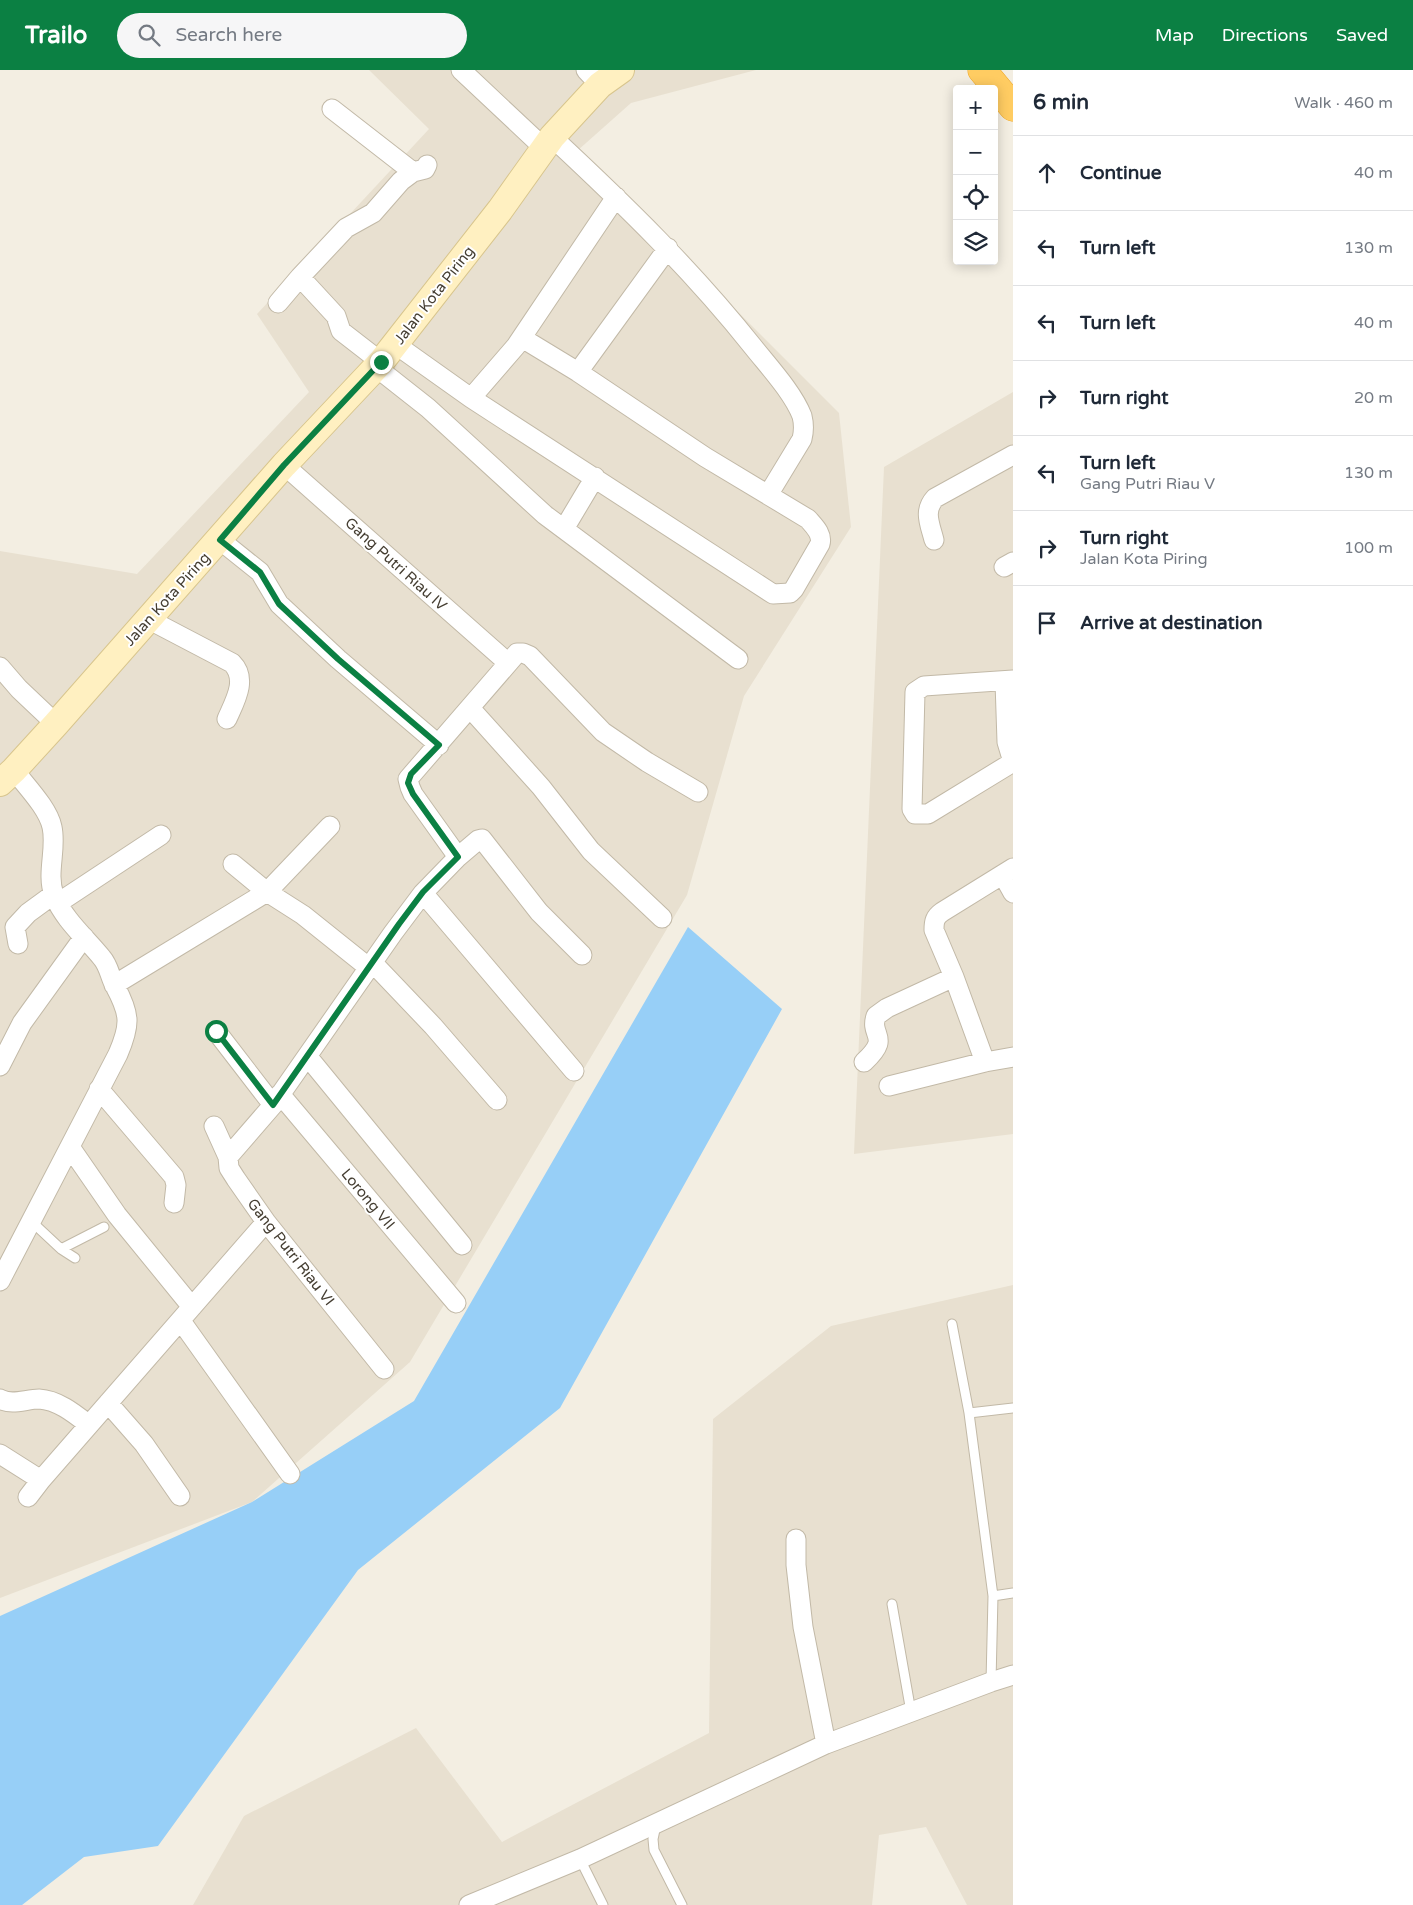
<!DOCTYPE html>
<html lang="en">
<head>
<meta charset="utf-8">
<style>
	:root { --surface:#fff; --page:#f6f6f7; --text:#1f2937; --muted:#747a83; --line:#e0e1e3; --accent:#0b8043 }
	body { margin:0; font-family:"Varela Round",sans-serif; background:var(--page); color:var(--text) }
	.controls { position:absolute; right:15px; top:15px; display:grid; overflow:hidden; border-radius:5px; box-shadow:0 2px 12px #0003 }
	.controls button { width:45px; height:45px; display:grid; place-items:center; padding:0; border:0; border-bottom:1px solid var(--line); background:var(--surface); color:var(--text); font:25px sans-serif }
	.stop { position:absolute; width:15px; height:15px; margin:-11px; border:4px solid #0b8043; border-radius:50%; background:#fff }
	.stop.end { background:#0b8043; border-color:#fff; box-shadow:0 1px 5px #0008 }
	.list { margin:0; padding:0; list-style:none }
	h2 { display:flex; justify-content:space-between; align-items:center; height:65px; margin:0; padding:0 20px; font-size:21px }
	h2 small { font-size:16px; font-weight:400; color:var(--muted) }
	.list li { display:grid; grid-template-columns:32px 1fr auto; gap:15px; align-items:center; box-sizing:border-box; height:75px; padding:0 20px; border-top:1px solid var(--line) }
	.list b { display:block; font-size:19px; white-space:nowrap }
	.list p { margin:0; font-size:16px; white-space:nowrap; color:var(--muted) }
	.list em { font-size:16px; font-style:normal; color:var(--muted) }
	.icon { flex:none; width:28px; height:28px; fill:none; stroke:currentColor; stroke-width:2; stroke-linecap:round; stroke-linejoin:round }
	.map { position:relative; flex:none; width:1013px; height:1835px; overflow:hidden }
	header { display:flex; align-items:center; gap:30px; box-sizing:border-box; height:70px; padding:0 25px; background:var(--accent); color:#fff }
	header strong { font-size:24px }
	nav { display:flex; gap:28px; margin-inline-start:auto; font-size:18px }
	.search { width:350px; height:45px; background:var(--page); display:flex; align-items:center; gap:12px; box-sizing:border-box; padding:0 18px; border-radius:28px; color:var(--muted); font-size:19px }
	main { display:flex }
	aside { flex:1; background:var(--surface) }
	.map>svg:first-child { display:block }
	.residential { fill:#e8e0d0 }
	.water { fill:#97cff7 }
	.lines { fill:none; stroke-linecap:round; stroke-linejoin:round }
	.lane-casing { stroke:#c2b9a7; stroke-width:11 }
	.street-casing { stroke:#c2b9a7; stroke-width:21 }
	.secondary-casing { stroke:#d8c58d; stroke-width:28 }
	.highway-casing { stroke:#eda423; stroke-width:29 }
	.lane { stroke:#fff; stroke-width:9 }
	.street { stroke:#fff; stroke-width:19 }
	.secondary { stroke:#fff0c1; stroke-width:26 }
	.highway { stroke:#ffcc62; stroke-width:28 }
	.route { stroke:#0b8043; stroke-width:6 }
	.labels { text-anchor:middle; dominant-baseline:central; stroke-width:4; stroke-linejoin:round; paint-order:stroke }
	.street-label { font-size:15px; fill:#453e32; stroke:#fff }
</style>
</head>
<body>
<header>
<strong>Trailo</strong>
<div class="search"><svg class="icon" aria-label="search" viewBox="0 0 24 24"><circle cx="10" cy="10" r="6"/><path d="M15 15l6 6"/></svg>Search here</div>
<nav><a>Map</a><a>Directions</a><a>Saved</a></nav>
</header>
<main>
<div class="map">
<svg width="1013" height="1835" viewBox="0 0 1013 1835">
	<rect width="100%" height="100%" fill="#f3eee2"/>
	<!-- residential -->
	<path class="residential" d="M369,0H756L631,33L577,81L839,343L851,457L744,626L687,825L410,1292L252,1432L0,1528V481L137,504L309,322L257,244L429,59Z
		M1013,322V1064L854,1084L884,397Z
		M1013,1215V1835H967L926,1757L879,1765L872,1835H193L244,1746L416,1658L502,1772L709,1663L713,1349L831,1256Z"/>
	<!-- water -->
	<path class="water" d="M688,857L782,939L560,1338L358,1500L158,1776L84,1787L22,1835H0V1546L252,1432L414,1331Z"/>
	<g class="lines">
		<defs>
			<path id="lane" d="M31,1151L61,1179L75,1188
				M61,1179L104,1157
				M952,1254L969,1343
				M993,1526L1013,1523
				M892,1534L911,1642
				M991,1612L993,1526L969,1343L1013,1338
				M656,1755L653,1769L654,1780L682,1835
				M580,1789L603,1835"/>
			<path id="street" d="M461,0L544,78
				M586,0L600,15
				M332,39L413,102
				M552,67C625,135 692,200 754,278C770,298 793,323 802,346C804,354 804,361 802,369L768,425
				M300,207L336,246L341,261L381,292
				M278,233L300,207L346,158L373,143L401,111L413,102L425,99L427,95
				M395,274L471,328L773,524L790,523L794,519L820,474C823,464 814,456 808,449L705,387L578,302L522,268
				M376,297L428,338L545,445L738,589
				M578,302L668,178
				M471,328L516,276L616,127
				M284,395L508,593
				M564,459L595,407
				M220,470L260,502L279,534L338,589L439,675
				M934,470C930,454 923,441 935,428L1013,385
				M1004,497L1013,492
				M148,549L232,593C248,609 235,631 227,649
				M0,597L19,619L56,654
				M1013,610L924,616L915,622L912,739L915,744H928L1013,692
				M1005,612L1007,672L1013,692
				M470,638L541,717L591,781L662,848
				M458,787L478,770L482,769L539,842L582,885
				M233,794L267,822L303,845L368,897
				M1003,805L1013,823
				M423,823L574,1001
				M58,833L161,765
				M18,874L15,857L28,843L54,824
				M372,892L433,956L497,1030
				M114,915L267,822L330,756
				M216,961L273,1035
				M308,987L462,1175
				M864,992C892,966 869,967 876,946L887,938L954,907
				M985,992L954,907L934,860C934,851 935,847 942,842L1013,798
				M0,996L22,953L84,867
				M889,1016L985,992L1013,987
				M99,1019L174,1107L176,1115L174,1133
				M280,1024L456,1233
				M214,1056L228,1087L229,1098L236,1109L266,1152L384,1299
				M70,1077L117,1145L192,1237
				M228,1087L273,1035L393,863L423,823L458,787L413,724L410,717L408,709L517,583H523L530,586L603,662L647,692L698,722
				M0,1211L118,984C131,954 130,944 115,916C110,907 109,896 102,888C86,868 64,850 54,825C46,803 57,779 52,757C48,738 26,716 14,700
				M181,1251L290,1404
				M0,1329C12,1336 26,1329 39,1329C58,1330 75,1344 89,1355
				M108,1333L144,1374L180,1426
				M0,1384L41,1410
				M28,1427L41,1410L266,1152
				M796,1469V1495L803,1557L826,1674
				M469,1835L580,1789L826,1674L991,1612L1013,1605"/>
			<path id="secondary" d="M0,713L14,700L56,654L284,395L381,292L500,140L552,67L600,15L621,0"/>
			<path id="highway" d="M982,0L1013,37"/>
		</defs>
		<!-- lane casing -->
		<use href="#lane" class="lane-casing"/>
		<!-- street casing -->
		<use href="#street" class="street-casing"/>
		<!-- secondary casing -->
		<use href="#secondary" class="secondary-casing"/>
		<!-- highway casing -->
		<use href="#highway" class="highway-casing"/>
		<!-- lane -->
		<use href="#lane" class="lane"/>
		<!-- street -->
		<use href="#street" class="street"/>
		<!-- secondary -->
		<use href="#secondary" class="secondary"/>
		<!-- highway -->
		<use href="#highway" class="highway"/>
	</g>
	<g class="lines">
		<!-- route -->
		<path class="route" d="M216,961L273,1035L399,854L423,822L458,787L413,724L408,713L411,704L439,675L338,589L279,534L260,502L220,470L284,395L381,292"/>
	</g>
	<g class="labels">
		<!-- street labels -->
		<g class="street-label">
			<text transform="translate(434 225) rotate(-52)">Jalan Kota Piring</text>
			<text transform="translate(396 494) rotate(42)">Gang Putri Riau IV</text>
			<text transform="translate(167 529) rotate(-48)">Jalan Kota Piring</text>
			<text transform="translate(368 1129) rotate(50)">Lorong VII</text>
			<text transform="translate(291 1182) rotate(52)">Gang Putri Riau VI</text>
		</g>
	</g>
</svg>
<div class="controls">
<button>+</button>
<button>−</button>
<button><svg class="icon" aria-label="locate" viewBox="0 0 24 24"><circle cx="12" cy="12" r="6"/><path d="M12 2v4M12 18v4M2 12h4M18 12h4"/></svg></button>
<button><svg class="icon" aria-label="layers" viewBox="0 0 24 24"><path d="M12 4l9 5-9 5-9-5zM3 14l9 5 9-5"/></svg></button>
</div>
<div class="stop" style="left:216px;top:961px"></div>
<div class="stop end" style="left:381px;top:292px"></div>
</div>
<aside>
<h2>6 min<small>Walk · 460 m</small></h2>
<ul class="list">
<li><svg class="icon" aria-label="ahead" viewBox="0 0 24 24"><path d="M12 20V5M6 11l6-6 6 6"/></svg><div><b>Continue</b></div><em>40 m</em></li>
<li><svg class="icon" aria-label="left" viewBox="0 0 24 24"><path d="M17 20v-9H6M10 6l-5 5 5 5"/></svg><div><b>Turn left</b></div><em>130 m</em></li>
<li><svg class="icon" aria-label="left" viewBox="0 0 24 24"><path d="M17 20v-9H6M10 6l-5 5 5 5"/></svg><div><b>Turn left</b></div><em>40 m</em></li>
<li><svg class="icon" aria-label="right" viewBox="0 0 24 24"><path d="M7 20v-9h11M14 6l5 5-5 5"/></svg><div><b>Turn right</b></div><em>20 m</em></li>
<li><svg class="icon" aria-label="left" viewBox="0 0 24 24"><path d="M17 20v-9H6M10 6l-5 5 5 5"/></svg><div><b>Turn left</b><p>Gang Putri Riau V</p></div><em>130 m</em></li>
<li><svg class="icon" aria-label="right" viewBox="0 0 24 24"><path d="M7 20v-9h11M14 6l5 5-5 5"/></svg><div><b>Turn right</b><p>Jalan Kota Piring</p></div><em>100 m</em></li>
<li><svg class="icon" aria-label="arrive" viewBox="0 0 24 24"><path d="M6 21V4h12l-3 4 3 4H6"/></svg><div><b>Arrive at destination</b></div></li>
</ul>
</aside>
</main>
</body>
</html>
